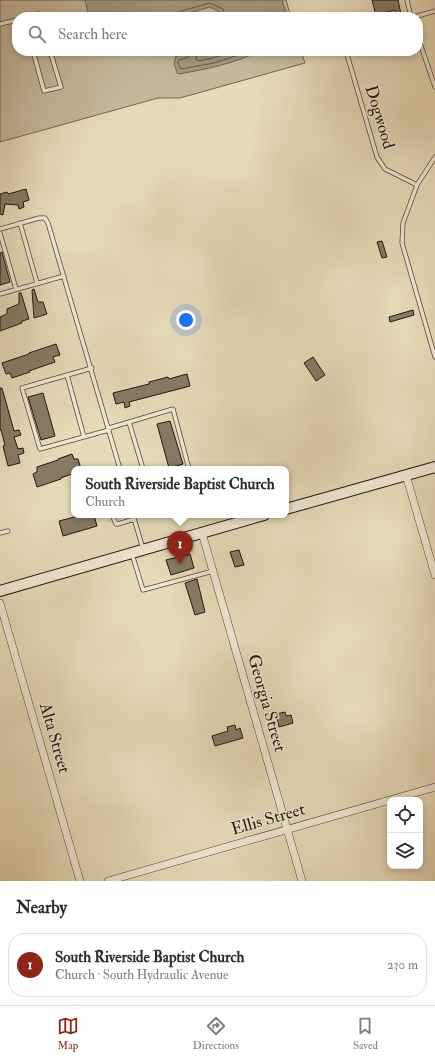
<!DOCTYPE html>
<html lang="en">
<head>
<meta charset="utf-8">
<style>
	:root { --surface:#fff; --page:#f7f7f7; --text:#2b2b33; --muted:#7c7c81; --line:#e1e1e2; --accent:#8f2418 }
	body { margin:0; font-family:"IM FELL Double Pica",serif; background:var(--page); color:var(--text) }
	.controls { position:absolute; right:12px; bottom:12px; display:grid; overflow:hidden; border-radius:8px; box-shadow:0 2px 6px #0003 }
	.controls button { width:36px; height:36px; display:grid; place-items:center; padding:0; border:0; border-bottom:1px solid var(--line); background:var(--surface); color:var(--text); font:20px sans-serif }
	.you { position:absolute; left:186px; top:320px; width:14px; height:14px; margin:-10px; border:3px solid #fff; border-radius:50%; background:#1a73e8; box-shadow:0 0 0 6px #1a73e833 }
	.badge { display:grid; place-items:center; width:26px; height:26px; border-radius:50%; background:var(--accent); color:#fff; font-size:13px; font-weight:700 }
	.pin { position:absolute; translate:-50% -33px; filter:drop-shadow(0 1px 2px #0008) }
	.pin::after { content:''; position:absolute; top:21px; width:14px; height:12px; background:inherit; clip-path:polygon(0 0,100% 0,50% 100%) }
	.popup { position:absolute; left:71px; top:466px; width:218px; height:52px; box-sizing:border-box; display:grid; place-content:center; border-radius:8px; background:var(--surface); filter:drop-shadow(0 1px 3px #0005); font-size:13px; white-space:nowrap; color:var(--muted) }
	.popup b { font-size:15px; color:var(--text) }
	.popup::after { content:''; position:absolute; left:50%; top:100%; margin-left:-8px; border:8px solid transparent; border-top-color:var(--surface) }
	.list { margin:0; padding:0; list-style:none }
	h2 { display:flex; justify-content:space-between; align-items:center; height:52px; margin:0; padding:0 16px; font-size:17px }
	h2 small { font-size:13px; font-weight:400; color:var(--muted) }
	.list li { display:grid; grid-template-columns:26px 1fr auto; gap:12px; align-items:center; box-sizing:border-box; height:64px; margin:0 8px 8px; padding:0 8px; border:1px solid var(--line); border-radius:16px }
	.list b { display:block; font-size:15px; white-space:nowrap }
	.list p { margin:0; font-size:13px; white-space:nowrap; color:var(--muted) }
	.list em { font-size:13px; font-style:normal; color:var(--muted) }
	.icon { flex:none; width:22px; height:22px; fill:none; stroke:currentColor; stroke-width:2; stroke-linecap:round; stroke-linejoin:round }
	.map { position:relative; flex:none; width:435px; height:881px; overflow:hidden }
	.search { position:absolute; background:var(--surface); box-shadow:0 2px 6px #0003; left:12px; right:12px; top:12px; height:44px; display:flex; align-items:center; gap:10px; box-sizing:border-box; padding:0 14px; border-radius:16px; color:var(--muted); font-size:15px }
	.sheet { height:124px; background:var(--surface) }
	nav { display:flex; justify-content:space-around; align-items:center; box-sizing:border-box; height:56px; border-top:1px solid var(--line); background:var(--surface); font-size:11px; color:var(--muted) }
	nav a { display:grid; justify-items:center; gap:2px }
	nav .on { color:var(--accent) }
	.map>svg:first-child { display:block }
	.green { fill:#c4b89c; stroke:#726654 }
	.water { fill:#a2977f; stroke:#6e6351 }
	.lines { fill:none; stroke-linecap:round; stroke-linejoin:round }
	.shore { stroke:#605646; stroke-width:1 }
	.building { fill:#867b66; stroke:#1f140d }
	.lane-casing { stroke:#514638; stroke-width:5 }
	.street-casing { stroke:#514638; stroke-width:8 }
	.secondary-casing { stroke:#1f140d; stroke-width:12 }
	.lane { stroke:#efe7d2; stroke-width:3.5 }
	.street { stroke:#efe7d2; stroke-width:7 }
	.secondary { stroke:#efe7d2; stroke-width:10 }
	.labels { text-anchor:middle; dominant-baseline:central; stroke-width:3; stroke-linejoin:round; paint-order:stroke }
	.street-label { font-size:17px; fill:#1f140d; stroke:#efe7d2 }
</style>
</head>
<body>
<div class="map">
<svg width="435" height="881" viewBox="0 0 435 881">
	<rect width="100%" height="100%" fill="#e6dab9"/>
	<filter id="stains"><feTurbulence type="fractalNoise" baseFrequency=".005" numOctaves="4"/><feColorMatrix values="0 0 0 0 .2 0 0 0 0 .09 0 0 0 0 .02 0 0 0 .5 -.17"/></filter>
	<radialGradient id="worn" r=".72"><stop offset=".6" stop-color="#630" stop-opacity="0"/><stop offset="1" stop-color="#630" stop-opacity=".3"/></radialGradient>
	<!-- green -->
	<path class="green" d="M0,0H286L291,17H17V51H301L305,63L180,98H158L0,142Z"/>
	<!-- water -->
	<path class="water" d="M85,0H282L287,17H222L220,12L210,7L176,17H89Z
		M195,51H259C234,64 206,69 179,74L177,73L174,63L176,56Z"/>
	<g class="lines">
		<!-- shore -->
		<path class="shore" d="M178,17L179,14L181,11L210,3L223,9L225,17
			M193,51C192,58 184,58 179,60L178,63L181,69L214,63L250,51
			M198,51L196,59L198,61L213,58L235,51"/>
	</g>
	<!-- building -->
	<path class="building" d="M372,0H398L401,14L396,16L395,10L376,15Z
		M26,189L29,200L23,202L24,207L19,209L18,205L5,204L3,215L0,214V194L7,192L8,194Z
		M382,241L387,257L382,258L377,242Z
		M2,252L10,282L0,285V253Z
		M34,289L38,302H43L47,314L34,318L32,290Z
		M19,293H21L29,319L22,321V323L0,331V317L7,314V309L19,304Z
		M413,310L414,315L390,322L389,317Z
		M56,344L60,355L53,357L55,362L29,371L30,372L12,378L10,373L6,374L2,363L29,354V353Z
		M313,357L325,375L316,381L304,363Z
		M187,374L190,386L129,402L130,406L125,408L124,402L116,404L113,393L149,384V382L168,377L169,379Z
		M0,388H2L14,431L19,430L21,435L14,437L18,449L23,448L24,453L18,455L20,463L8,466L3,446L5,445L1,430H0Z
		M43,393L55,436L41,440L28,397Z
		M170,421L183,464L169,468L157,424Z
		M72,454L74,459H78L81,469H74V473L61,478V479L37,487L33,474L37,472V467L58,460V459Z
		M82,515H94L97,526L63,536L59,521Z
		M239,550L244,565L235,567L230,552Z
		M190,554L194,568L171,575L166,560Z
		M197,579L205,612L195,615L185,583Z
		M285,712L286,716L291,715L293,723L279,727L276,714Z
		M235,725L236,730L240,728L243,738L215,746L212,736L228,731L227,727Z"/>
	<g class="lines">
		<defs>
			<path id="lane" d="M407,0L411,17
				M27,17L39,14L40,17
				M414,17L435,11
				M0,24L17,20
				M418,37L435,87
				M33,51L44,91L61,87L50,51
				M346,51L377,157L385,169L417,185L403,223L402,243L435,357
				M417,185L435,157
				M20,223L37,283
				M0,229L39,218H45L48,223L120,469
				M0,233L16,289
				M0,294L64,276
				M92,368L22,388L40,449L109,430
				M67,375L84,437
				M129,422L143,469
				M109,428L173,409L189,469
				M112,515L116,524H118L134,519
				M133,515L143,549
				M0,533L8,531
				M132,554L143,590L213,571"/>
			<path id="street" d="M406,475L435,575
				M202,533L302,881
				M0,603L80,881
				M108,881L435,787"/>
			<path id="secondary" d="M286,509L435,467
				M0,591L264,515"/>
		</defs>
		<!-- lane casing -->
		<use href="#lane" class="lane-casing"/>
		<!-- street casing -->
		<use href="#street" class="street-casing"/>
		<!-- secondary casing -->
		<use href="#secondary" class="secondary-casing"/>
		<!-- lane -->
		<use href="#lane" class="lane"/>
		<!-- street -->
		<use href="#street" class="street"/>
		<!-- secondary -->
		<use href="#secondary" class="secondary"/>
	</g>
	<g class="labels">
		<!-- street labels -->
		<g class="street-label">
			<text transform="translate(380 117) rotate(73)">Dogwood</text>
			<text transform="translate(267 703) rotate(74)">Georgia Street</text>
			<text transform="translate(55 738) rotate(74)">Alta Street</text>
			<text transform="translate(268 819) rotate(-16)">Ellis Street</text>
		</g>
	</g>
	<rect width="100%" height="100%" filter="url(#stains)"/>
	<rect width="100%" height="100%" fill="url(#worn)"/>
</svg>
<div class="controls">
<button><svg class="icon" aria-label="locate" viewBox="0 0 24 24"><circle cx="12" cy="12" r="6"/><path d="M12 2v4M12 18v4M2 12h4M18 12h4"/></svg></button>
<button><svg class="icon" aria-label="layers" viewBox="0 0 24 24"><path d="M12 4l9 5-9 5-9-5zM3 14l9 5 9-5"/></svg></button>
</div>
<div class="you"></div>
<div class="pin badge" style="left:180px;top:564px">1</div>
<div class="popup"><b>South Riverside Baptist Church</b>Church</div>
<div class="search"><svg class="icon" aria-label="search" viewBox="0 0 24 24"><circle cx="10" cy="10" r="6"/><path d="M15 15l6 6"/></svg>Search here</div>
</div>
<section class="sheet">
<h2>Nearby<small></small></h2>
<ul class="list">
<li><span class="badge">1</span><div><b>South Riverside Baptist Church</b><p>Church · South Hydraulic Avenue</p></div><em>230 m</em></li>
</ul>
</section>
<nav>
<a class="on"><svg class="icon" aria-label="map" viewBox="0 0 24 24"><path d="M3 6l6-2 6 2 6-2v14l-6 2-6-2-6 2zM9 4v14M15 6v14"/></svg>Map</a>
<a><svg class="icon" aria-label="directions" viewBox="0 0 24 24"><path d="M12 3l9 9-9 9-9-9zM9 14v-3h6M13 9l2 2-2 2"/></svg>Directions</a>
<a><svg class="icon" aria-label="saved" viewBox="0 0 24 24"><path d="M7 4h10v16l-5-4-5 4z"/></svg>Saved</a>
</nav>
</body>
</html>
